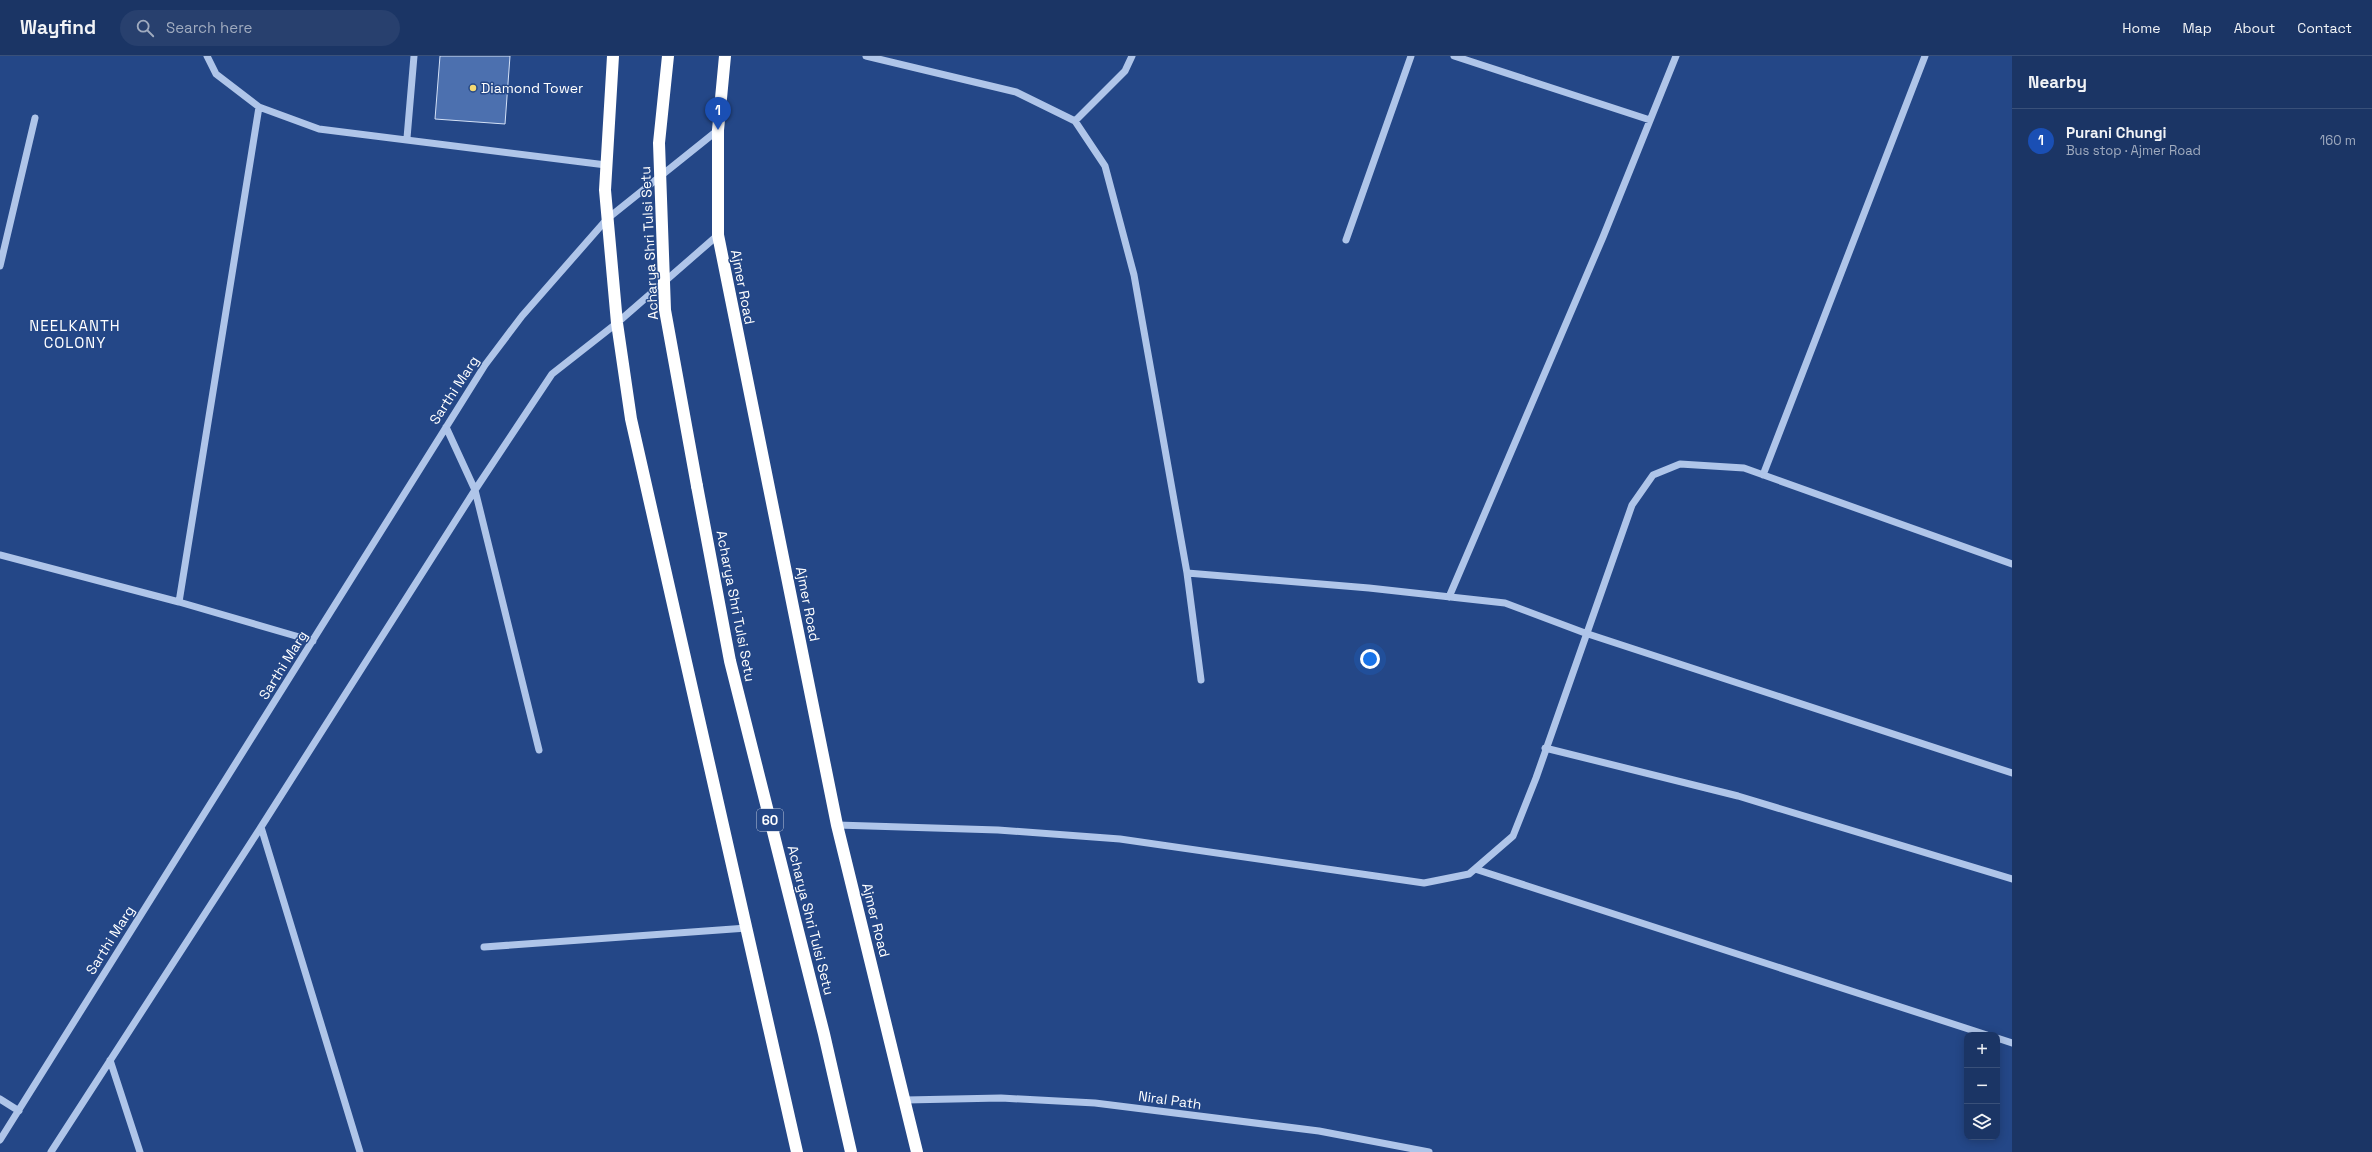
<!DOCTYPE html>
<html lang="en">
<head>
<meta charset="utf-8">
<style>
	:root { --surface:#1b3565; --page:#28406e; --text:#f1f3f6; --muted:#a0abbf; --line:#395079; --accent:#95b2f1 }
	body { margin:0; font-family:"Space Grotesk",sans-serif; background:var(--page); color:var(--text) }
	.controls { position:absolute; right:12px; bottom:12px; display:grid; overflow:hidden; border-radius:8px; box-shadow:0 2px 10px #0003 }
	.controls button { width:36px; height:36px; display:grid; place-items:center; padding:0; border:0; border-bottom:1px solid var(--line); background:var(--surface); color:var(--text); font:20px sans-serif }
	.you { position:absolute; left:1370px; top:603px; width:14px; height:14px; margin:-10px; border:3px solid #fff; border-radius:50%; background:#1a73e8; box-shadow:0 0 0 6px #1a73e833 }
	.badge { display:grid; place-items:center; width:26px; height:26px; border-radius:50%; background:var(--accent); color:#fff; font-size:13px; font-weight:700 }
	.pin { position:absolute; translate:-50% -33px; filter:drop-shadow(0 1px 2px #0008) }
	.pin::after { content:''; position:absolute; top:21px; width:14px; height:12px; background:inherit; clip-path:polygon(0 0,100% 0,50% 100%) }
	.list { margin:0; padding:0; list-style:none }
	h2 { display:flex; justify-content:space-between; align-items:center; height:52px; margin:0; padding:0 16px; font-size:17px }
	h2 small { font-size:13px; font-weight:400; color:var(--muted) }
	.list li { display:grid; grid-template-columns:26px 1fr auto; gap:12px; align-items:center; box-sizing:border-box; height:64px; padding:0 16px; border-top:1px solid var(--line) }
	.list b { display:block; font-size:15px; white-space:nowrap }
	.list p { margin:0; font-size:13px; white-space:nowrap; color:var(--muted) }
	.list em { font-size:13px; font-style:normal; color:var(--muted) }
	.icon { flex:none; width:22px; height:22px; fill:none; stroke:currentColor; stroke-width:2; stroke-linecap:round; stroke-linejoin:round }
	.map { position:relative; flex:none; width:2012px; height:1096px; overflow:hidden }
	header { display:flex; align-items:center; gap:24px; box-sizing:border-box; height:56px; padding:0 20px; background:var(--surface); border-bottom:1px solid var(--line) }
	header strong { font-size:19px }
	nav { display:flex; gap:22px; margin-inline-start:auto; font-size:14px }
	.search { width:280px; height:36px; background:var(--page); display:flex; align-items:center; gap:10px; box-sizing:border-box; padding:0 14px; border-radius:22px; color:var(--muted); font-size:15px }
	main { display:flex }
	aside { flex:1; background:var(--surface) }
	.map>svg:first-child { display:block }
	.building { fill:#4c70af; stroke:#d4e1f7 }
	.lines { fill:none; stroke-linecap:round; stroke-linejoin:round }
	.minor { stroke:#afc5e9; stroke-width:7 }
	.highway { stroke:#fff; stroke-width:12 }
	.highway-bridge { stroke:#fff; stroke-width:12 }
	.poi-dot { fill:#f4d973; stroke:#244787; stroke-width:1.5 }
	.labels { text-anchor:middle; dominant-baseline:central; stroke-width:3; stroke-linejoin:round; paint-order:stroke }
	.shield { fill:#244787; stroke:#bdc8db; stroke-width:1 }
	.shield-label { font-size:13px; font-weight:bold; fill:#fff }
	.poi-label { font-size:14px; fill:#fff; stroke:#244787; text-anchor:start }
	.street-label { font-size:14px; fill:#fff; stroke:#244787 }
	.neighbourhood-label { font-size:15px; letter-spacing:1px; fill:#fff; stroke:#244787 }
</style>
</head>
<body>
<header>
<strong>Wayfind</strong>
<div class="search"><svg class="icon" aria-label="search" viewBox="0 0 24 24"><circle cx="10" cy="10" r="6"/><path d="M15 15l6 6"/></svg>Search here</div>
<nav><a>Home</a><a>Map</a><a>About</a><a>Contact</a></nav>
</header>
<main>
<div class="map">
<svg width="2012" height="1096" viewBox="0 0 2012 1096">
	<rect width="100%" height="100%" fill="#244787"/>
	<!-- building -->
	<path class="building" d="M440,0H510L505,68L435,63Z"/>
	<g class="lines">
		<!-- minor -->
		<path class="minor" d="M866,0L1016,36L1075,65L1105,110L1134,219L1187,517L1369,532L1505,547L1585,577L2012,717
			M1454,0L1650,64
			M259,51L319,73L606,109
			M1075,65L1125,15L1132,0
			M407,82L414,0
			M1346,184L1411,0
			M0,210L35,62
			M446,371L475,434L539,694
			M1763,419L1925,0
			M0,499L179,546L313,585
			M1187,517L1201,624
			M1449,541L1603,181L1676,0
			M179,546L259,51L216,18L207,0
			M1545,692L1738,740L2012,823
			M837,769L998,774L1120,783L1424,827L1469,818L1513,780L1536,722L1632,449L1653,419L1680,408L1744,412L2012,508
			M261,771L360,1096
			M1475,813L1987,979
			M484,891L747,872
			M1997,982L2012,987
			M110,1004L140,1096
			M0,1043L19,1055
			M906,1044L1001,1042L1095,1047L1319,1075L1429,1096
			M0,1084L485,309L522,260L607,163L718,74
			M51,1096L261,771L475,434L552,318L617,267L718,179"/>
		<!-- highway -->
		<path class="highway" d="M613,0L605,134L617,267L631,363L797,1096
			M725,0L718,74V179L837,769L917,1096
			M697,430L730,605L824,978L851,1096"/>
		<!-- highway-bridge -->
		<path class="highway-bridge" d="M668,0L659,87L665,254L697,430"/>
	</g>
	<!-- markers -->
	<circle class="poi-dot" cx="473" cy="32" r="4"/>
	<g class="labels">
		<!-- shield labels -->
		<rect class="shield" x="757" y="753" width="26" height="22" rx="3"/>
		<g class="shield-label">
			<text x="770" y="764">60</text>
		</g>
		<!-- poi labels -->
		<g class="poi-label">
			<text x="481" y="32">Diamond Tower</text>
		</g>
		<!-- street labels -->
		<g class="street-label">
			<text transform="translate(649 187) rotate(-93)">Acharya Shri Tulsi Setu</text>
			<text transform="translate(743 231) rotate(79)">Ajmer Road</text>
			<text transform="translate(454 334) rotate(-57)">Sarthi Marg</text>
			<text transform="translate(808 548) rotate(79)">Ajmer Road</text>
			<text transform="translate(736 550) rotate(79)">Acharya Shri Tulsi Setu</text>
			<text transform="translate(283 609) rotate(-58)">Sarthi Marg</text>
			<text transform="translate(811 864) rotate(76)">Acharya Shri Tulsi Setu</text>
			<text transform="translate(876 864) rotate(76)">Ajmer Road</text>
			<text transform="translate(110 884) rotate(-58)">Sarthi Marg</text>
			<text transform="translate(1170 1044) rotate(8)">Niral Path</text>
		</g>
		<!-- neighbourhood labels -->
		<g class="neighbourhood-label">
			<text x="75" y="269">NEELKANTH<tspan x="75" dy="17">COLONY</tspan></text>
		</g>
	</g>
</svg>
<div class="controls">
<button>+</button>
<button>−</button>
<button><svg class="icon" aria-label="layers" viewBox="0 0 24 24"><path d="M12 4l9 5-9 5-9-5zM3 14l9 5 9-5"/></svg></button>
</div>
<div class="you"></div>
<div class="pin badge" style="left:718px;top:74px;background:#1a4fb4">1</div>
</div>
<aside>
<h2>Nearby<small></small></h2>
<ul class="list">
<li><span class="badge" style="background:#1a4fb4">1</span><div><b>Purani Chungi</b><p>Bus stop · Ajmer Road</p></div><em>160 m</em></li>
</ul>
</aside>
</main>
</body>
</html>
